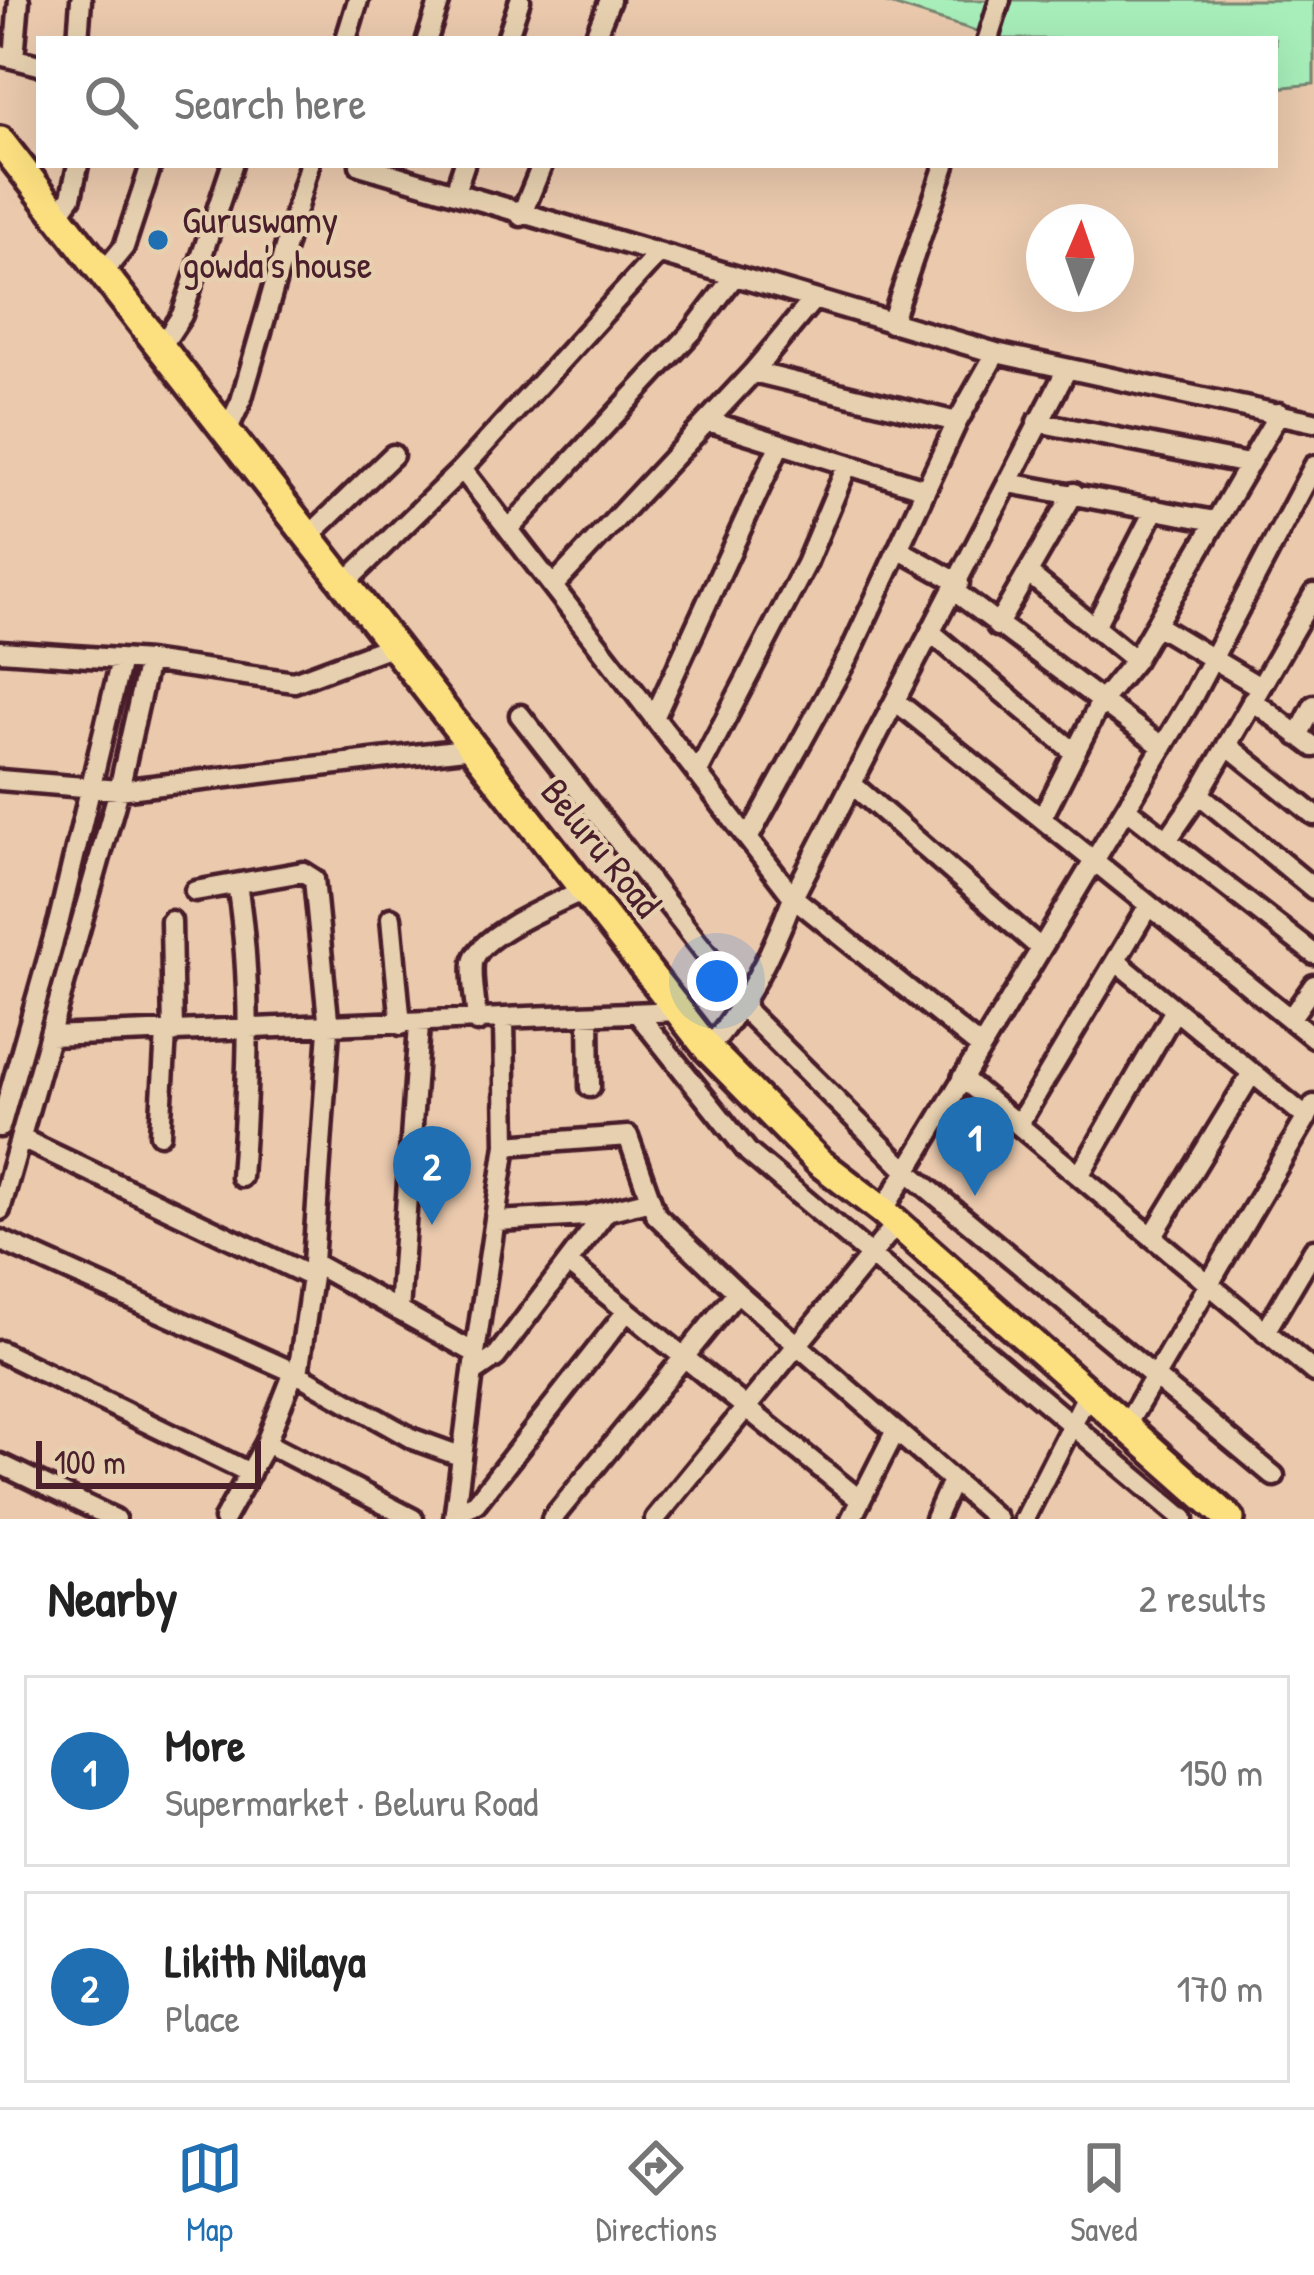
<!DOCTYPE html>
<html lang="en">
<head>
<meta charset="utf-8">
<style>
	:root { --surface:#fff; --page:#f6f6f6; --text:#222; --muted:#767676; --line:#e0e0e0; --accent:#1f6fb2 }
	body { margin:0; font-family:"Patrick Hand",sans-serif; background:var(--page); color:var(--text) }
	.compass { position:absolute; left:1026px; top:204px; width:108px; height:108px; border-radius:50%; background:var(--surface); box-shadow:0 12px 48px #0002; rotate:2deg }
	.scale { position:absolute; left:36px; bottom:30px; width:225px; box-sizing:border-box; padding-left:12px; border:6px solid #4a1f2b; border-top:0; font-size:33px; line-height:42px; white-space:nowrap; color:#4a1f2b; -webkit-text-stroke:9px #e6d0af; paint-order:stroke }
	.you { position:absolute; left:717px; top:981px; width:42px; height:42px; margin:-30px; border:9px solid #fff; border-radius:50%; background:#1a73e8; box-shadow:0 0 0 18px #1a73e833 }
	.badge { display:grid; place-items:center; width:78px; height:78px; border-radius:50%; background:var(--accent); color:#fff; font-size:39px; font-weight:700 }
	.pin { position:absolute; translate:-50% -99px; filter:drop-shadow(0 3px 6px #0008) }
	.pin::after { content:''; position:absolute; top:63px; width:42px; height:36px; background:inherit; clip-path:polygon(0 0,100% 0,50% 100%) }
	.list { margin:0; padding:0; list-style:none }
	h2 { display:flex; justify-content:space-between; align-items:center; height:156px; margin:0; padding:0 48px; font-size:51px }
	h2 small { font-size:39px; font-weight:400; color:var(--muted) }
	.list li { display:grid; grid-template-columns:78px 1fr auto; gap:36px; align-items:center; box-sizing:border-box; height:192px; margin:0 24px 24px; padding:0 24px; border:3px solid var(--line); border-radius:0px }
	.list b { display:block; font-size:45px; white-space:nowrap }
	.list p { margin:0; font-size:39px; white-space:nowrap; color:var(--muted) }
	.list em { font-size:39px; font-style:normal; color:var(--muted) }
	.icon { flex:none; width:66px; height:66px; fill:none; stroke:currentColor; stroke-width:2; stroke-linecap:round; stroke-linejoin:round }
	.map { position:relative; flex:none; width:1314px; height:1519px; overflow:hidden }
	.search { position:absolute; background:var(--surface); box-shadow:0 12px 48px #0002; left:36px; right:36px; top:36px; height:132px; display:flex; align-items:center; gap:30px; box-sizing:border-box; padding:0 42px; border-radius:0px; color:var(--muted); font-size:45px }
	.sheet { height:588px; background:var(--surface) }
	nav { display:flex; justify-content:space-around; align-items:center; box-sizing:border-box; height:168px; border-top:3px solid var(--line); background:var(--surface); font-size:33px; color:var(--muted) }
	nav a { display:grid; justify-items:center; gap:6px }
	nav .on { color:var(--accent) }
	.map>svg:first-child { display:block }
	.green { fill:#a7eeba; stroke:#788672; stroke-width:3 }
	.lines { fill:none; stroke-linecap:round; stroke-linejoin:round }
	.minor-casing { stroke:#4a1f2b; stroke-width:27 }
	.highway-casing { stroke:#4a1f2b; stroke-width:36 }
	.minor { stroke:#e6d0af; stroke-width:18 }
	.highway { stroke:#fce080; stroke-width:27 }
	.poi-dot { fill:#1f6fb2; stroke:#e6d0af; stroke-width:4.5 }
	.labels { text-anchor:middle; dominant-baseline:central; stroke-width:9; stroke-linejoin:round; paint-order:stroke }
	.poi-label { font-size:39px; fill:#4a1f2b; stroke:#e6d0af; text-anchor:start }
	.street-label { font-size:39px; fill:#4a1f2b; stroke:#e6d0af }
</style>
</head>
<body>
<div class="map">
<svg width="1314" height="1519" viewBox="0 0 1314 1519">
	<rect width="100%" height="100%" fill="#eac9ad"/>
	<filter id="ink" filterUnits="userSpaceOnUse"><feTurbulence type="fractalNoise" baseFrequency=".00833" numOctaves="2"/><feDisplacementMap in="SourceGraphic" scale="24" xChannelSelector="R" yChannelSelector="G"/><feConvolveMatrix kernelMatrix="1 2 1 2 8 2 1 2 1" color-interpolation-filters="sRGB"/></filter>
	<g filter="url(#ink)">
		<!-- green -->
		<path class="green" d="M877,0H1314V84L1275,88V39H1002Z"/>
		<g class="lines">
			<defs>
				<path id="minor" d="M78,39L81,0
					M346,39L358,0
					M427,39L440,0
					M507,39L520,0
					M594,39L610,0
					M988,39L1000,0
					M0,55L39,65
					M14,58L19,0
					M360,165L996,353L1314,422
					M455,192L464,165
					M57,216L71,197L78,165
					M521,216L542,165
					M102,274L124,247L151,165
					M891,323L945,165
					M161,347L182,315L232,165
					M753,372L813,300
					M708,421L925,489
					M1037,422L1248,464
					M228,429L241,401L309,165
					M462,469L656,256
					M1009,483L1215,521
					M510,528L692,332L733,278
					M310,535L393,455
					M898,549L959,583
					M1029,574L1135,660
					M347,581L462,469L793,897L980,1047
					M555,584L753,372L957,422
					M954,591L1163,747
					M1156,625L1258,686
					M997,626L1074,493
					M1094,628L1155,509
					M933,634L1073,751
					M0,651L148,661L294,682L391,646
					M1252,700L1314,747
					M898,703L1314,1038
					M520,715L745,1003
					M654,718L779,446
					M1298,736L1314,705
					M1227,745L1314,815
					M697,774L806,564L847,466
					M0,780L119,790L473,748
					M853,785L1039,947
					M1199,794L1314,889
					M1126,808L1314,954
					M1043,816L1100,703L1135,660L1279,413
					M749,837L850,653L957,422L996,353
					M1167,840L1199,794L1314,594
					M237,884C253,984 248,1077 241,1177
					M195,891L303,872L314,879L329,1029L312,1277L298,1374
					M391,918L401,1025
					M171,921L173,1033
					M1117,962L1307,1118
					M743,1008L907,1171L1274,1476
					M637,1013L748,1152L1184,1519
					M589,1016L590,1087
					M1290,1019L1314,985
					M477,1022C476,1003 471,981 473,963C477,935 561,901 586,889
					M50,1036L680,1011
					M708,1049C748,1002 771,955 793,897L1067,369
					M962,1078L1314,1372
					M1018,1125L1149,905
					M0,1127L59,920L121,660
					M160,1134L166,1033
					M24,1140L312,1277
					M506,1145L628,1136L656,1215L737,1292
					M1079,1176L1175,1010
					M0,1210L119,790L148,661
					M883,1211L1188,705L1314,466
					M497,1221L586,1216L647,1201
					M1152,1237L1252,1073
					M0,1240L298,1374L413,1439L460,1456
					M313,1263L475,1353L506,1145L504,1021
					M568,1263L860,1500
					M399,1311L419,1025
					M1265,1332L1314,1249
					M0,1351L250,1473
					M473,1373L496,1357L606,1212
					M1124,1429L1314,1105
					M266,1443L413,1519
					M0,1464L115,1519
					M455,1513L476,1503L627,1311
					M224,1519L266,1443L294,1372
					M454,1519L474,1364
					M552,1519L737,1292L997,1519
					M655,1519L897,1223
					M851,1519L895,1432
					M935,1519L952,1481
					M1024,1519L1086,1397"/>
				<path id="highway" d="M0,141L708,1049L819,1162L883,1211L1230,1519"/>
			</defs>
			<!-- minor casing -->
			<use href="#minor" class="minor-casing"/>
			<!-- highway casing -->
			<use href="#highway" class="highway-casing"/>
			<!-- minor -->
			<use href="#minor" class="minor"/>
			<!-- highway -->
			<use href="#highway" class="highway"/>
		</g>
	</g>
	<!-- markers -->
	<circle class="poi-dot" cx="158" cy="240" r="12"/>
	<g class="labels">
		<!-- poi labels -->
		<g class="poi-label">
			<text x="182" y="218">Guruswamy<tspan x="182" dy="45">gowda's house</tspan></text>
		</g>
		<!-- street labels -->
		<g class="street-label">
			<text transform="translate(602 847) rotate(51)">Beluru Road</text>
		</g>
	</g>
</svg>
<svg class="compass" viewBox="-18 -18 36 36"><path d="M0-13l5 13h-10z" fill="#e53935"/><path d="M0 13l5-13h-10z" fill="#767676"/></svg>
<div class="scale">100 m</div>
<div class="you"></div>
<div class="pin badge" style="left:975px;top:1196px">1</div>
<div class="pin badge" style="left:432px;top:1225px">2</div>
<div class="search"><svg class="icon" aria-label="search" viewBox="0 0 24 24"><circle cx="10" cy="10" r="6"/><path d="M15 15l6 6"/></svg>Search here</div>
</div>
<section class="sheet">
<h2>Nearby<small>2 results</small></h2>
<ul class="list">
<li><span class="badge">1</span><div><b>More</b><p>Supermarket · Beluru Road</p></div><em>150 m</em></li>
<li><span class="badge">2</span><div><b>Likith Nilaya</b><p>Place</p></div><em>170 m</em></li>
</ul>
</section>
<nav>
<a class="on"><svg class="icon" aria-label="map" viewBox="0 0 24 24"><path d="M3 6l6-2 6 2 6-2v14l-6 2-6-2-6 2zM9 4v14M15 6v14"/></svg>Map</a>
<a><svg class="icon" aria-label="directions" viewBox="0 0 24 24"><path d="M12 3l9 9-9 9-9-9zM9 14v-3h6M13 9l2 2-2 2"/></svg>Directions</a>
<a><svg class="icon" aria-label="saved" viewBox="0 0 24 24"><path d="M7 4h10v16l-5-4-5 4z"/></svg>Saved</a>
</nav>
</body>
</html>
